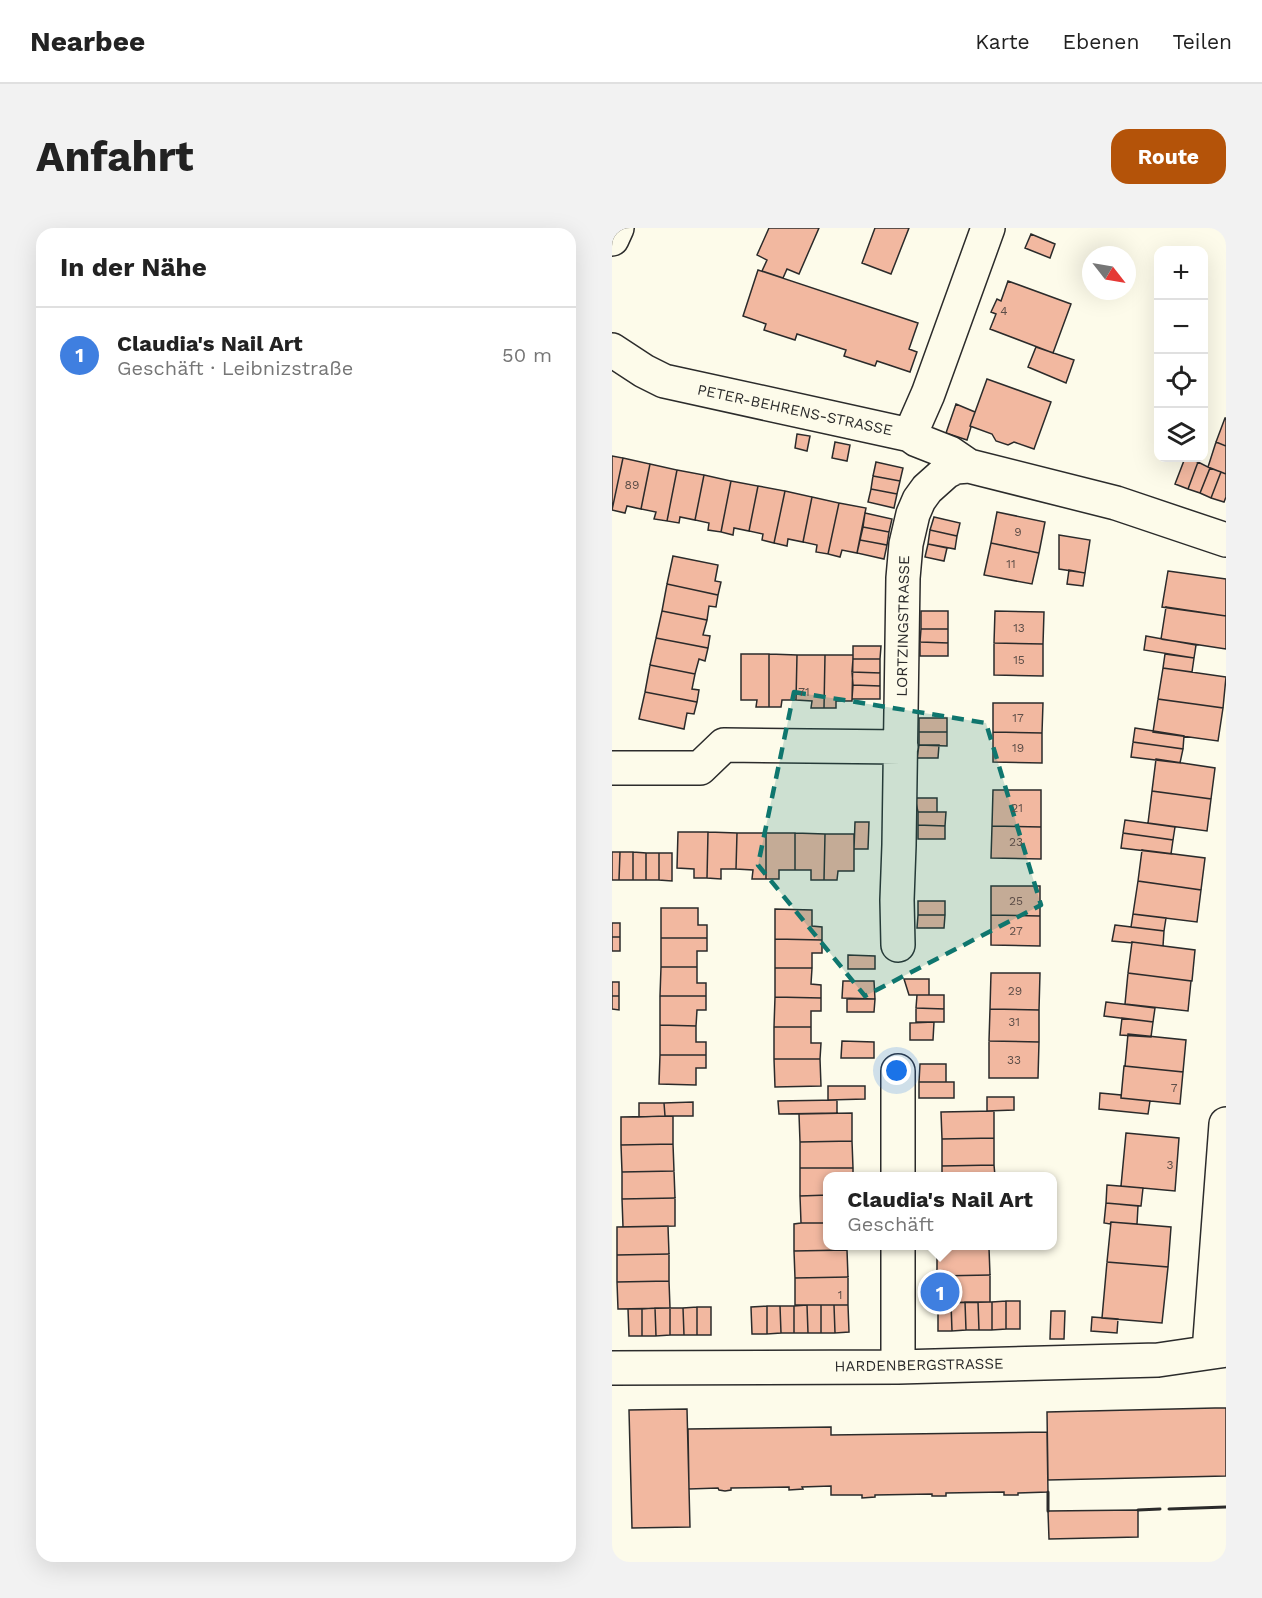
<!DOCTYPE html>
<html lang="de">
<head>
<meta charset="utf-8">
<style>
	:root { --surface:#fff; --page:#f2f2f2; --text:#222; --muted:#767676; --line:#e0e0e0; --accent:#b45309 }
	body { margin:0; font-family:"Work Sans",sans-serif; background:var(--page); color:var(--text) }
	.controls { position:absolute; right:18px; top:18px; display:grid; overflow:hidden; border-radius:12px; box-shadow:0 6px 24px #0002 }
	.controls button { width:54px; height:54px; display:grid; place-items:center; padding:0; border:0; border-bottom:2px solid var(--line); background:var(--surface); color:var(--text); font:30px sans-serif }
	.compass { position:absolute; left:470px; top:18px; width:54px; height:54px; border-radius:50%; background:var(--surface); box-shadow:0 6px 24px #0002; rotate:121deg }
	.you { position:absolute; left:285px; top:843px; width:21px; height:21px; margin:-15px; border:4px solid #fff; border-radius:50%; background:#1a73e8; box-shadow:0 0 0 9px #1a73e833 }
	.badge { display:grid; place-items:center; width:39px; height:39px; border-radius:50%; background:var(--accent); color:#fff; font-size:20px; font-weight:700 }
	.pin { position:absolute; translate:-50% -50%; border:3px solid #fff; box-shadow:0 2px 6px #0006 }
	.popup { position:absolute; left:211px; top:944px; width:234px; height:78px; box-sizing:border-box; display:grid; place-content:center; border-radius:12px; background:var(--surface); filter:drop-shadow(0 2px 4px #0005); font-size:20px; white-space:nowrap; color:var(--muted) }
	.popup b { font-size:22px; color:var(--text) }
	.popup::after { content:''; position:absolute; left:50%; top:100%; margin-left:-12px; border:12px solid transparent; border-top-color:var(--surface) }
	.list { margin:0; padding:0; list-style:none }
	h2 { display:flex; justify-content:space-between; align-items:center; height:78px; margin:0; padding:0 24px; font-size:26px }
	h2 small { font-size:20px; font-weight:400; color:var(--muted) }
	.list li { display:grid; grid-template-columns:39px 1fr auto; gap:18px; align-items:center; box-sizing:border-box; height:96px; padding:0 24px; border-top:2px solid var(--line) }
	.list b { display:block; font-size:22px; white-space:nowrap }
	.list p { margin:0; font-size:20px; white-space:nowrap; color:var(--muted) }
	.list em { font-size:20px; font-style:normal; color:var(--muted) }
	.icon { flex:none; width:33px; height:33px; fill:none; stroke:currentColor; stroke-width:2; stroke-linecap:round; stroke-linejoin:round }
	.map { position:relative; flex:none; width:614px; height:1334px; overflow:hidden; border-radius:18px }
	header { display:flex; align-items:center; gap:36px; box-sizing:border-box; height:84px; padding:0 30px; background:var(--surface); border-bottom:2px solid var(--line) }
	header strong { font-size:28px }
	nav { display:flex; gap:33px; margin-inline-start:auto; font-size:21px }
	.intro { display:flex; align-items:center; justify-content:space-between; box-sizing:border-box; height:144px; padding:0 36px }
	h1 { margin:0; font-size:42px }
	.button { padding:15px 27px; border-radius:18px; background:var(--accent); color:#fff; font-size:21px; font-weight:700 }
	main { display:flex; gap:36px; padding:0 36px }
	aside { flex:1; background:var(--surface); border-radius:18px; box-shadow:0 6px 24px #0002 }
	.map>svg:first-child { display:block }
	.building { fill:#f2b8a0; stroke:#2b2b2b; stroke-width:1.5 }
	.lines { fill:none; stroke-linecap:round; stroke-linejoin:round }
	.minor-casing { stroke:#2b2b2b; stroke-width:36 }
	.minor { stroke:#fdfbea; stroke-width:33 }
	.wall { stroke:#2b2b2b; stroke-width:3 }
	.marked { fill:#0f766e; fill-opacity:0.2; stroke:#0f766e; stroke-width:4.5; stroke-dasharray:12 8; stroke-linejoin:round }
	.labels { text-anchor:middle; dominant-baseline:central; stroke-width:4.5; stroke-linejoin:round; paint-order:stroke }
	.number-label { font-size:12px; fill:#5d4e48 }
	.street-label { font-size:15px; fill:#2b2b2b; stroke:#fdfbea }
</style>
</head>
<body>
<header>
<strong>Nearbee</strong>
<nav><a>Karte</a><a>Ebenen</a><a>Teilen</a></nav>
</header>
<div class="intro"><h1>Anfahrt</h1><a class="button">Route</a></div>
<main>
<aside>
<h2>In der Nähe<small></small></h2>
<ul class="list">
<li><span class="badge" style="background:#3f7fe0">1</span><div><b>Claudia's Nail Art</b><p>Geschäft · Leibnizstraße</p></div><em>50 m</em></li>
</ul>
</aside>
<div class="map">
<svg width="614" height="1334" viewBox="0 0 614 1334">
	<rect width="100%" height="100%" fill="#fdfbea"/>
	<!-- building -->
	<path class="building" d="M157,0H207L187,46L175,41L171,50L150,43L155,32L145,27Z
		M263,0H297L279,46L250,35Z
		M419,6L443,16L438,30L413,20Z
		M146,42L306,95L297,121L305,124L298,144L265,133L263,138L232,128L234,122L185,106L183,112L152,102L154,96L131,88Z
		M396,53L459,76L441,125L378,101L384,86L379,84L385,71L389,73Z
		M424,119L462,132L454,155L416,139Z
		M375,151L439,174L422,221L402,214L396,217L384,213L380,206L358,198Z
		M344,176L363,184L358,198L359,199L355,212L334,205Z
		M613,190H614V218L604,214Z
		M185,206L198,208L195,223L183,220Z
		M223,214L238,217L235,233L220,230Z
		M604,214L614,218V246L596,239Z
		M0,228L11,230L0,282Z
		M11,230L38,236L29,281L15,278L13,285L0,282Z
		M573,230L586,234L576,261L563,256Z
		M264,234L291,240L288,253L261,248Z
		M586,234L598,240L588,265L576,261Z
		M38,236L65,242L55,293L42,291L44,284L29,281Z
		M598,240L609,244L599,270L588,265Z
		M65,242L92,247L83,292L68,289L67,295L55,293Z
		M609,244L614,246V269L612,274L599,270Z
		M92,247L119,253L109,304L96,302L97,295L83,292Z
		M261,248L288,253L285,266L259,261Z
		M119,253L146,258L137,303L122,300L121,307L109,304Z
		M146,258L173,263L162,315L150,312L151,306L137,303Z
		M259,261L285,266L282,280L256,274Z
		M173,263L200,269L191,314L176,311L175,318L162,315Z
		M200,269L227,275L216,326L204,324L205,317L191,314Z
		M227,275L254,280L245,325L230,322L228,329L216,326Z
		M385,284L433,294L427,325L379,315Z
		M253,285L280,291L277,304L251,299Z
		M322,289L348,295L345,308L318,302Z
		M251,299L277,304L275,317L248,312Z
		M318,302L345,308L343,321L316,316Z
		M447,307L478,312L473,345L447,341Z
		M248,312L275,317L272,331L245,325Z
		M379,315L427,325L420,356L372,347Z
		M316,316L335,320L332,333L313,329Z
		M61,328L106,337L103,353L109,354L106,367L55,356Z
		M457,342L473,345L471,358L455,356Z
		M556,343L614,351V388L550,379Z
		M55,356L106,367L104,379L97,378L95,392L50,383Z
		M554,379L614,388V421L549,411Z
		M50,383L95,392L91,407L98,408L96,420L44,410Z
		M309,383H336V401H309Z
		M383,383L432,384L431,416L382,415Z
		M309,401H336V415L308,414Z
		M534,408L584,417L582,430L532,422Z
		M44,410L96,420L93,433L87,431L83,446L38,437Z
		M308,414L336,415V428H308Z
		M382,415L431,416V448L382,447Z
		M241,418H269L268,431H241Z
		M129,426H157V479H144L145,472H129Z
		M157,426L185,427L184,472H170L169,479H157Z
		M553,426L582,430L580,444L551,440Z
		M185,427H213L212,480H199L200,473L184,472Z
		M213,427H241L240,473H224V480H212Z
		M241,431H268V445L240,444Z
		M38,437L83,446L80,461L87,462L85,474L33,464Z
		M551,440L614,449L611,480L546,471Z
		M240,444L268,445V458L241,457Z
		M241,457L268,458V471H240Z
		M33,464L85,474L82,486L75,485L72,501L27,491Z
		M546,471L611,480L606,513L541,504Z
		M381,475H431L430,505L381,504Z
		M307,490H335V504H307Z
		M523,500L572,508L571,521L521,514Z
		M307,504H335V518L307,517Z
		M381,504L430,505V535L381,534Z
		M521,514L571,521L568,535L519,529Z
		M307,517H327L326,530H305Z
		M544,531L603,540L599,571L540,563Z
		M381,562H429V599L380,598Z
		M540,563L599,571L595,603L536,595Z
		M303,570H325V584H306Z
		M306,584H334L333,598L306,597Z
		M513,592L563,599L561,612L511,605Z
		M243,594H257L256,621H242Z
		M306,597L333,598V611H306Z
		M380,598L429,599V631L379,630Z
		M66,604H96L95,650H82V641L65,640Z
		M96,604L125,605L124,641H109V651L95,650Z
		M125,605H154V651H140L141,642L124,641Z
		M154,605H183V642H167V651H154Z
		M183,605L213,606L212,652H199V642H183Z
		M511,605L561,612L559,626L509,620Z
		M213,606H242V643H226L225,652H212Z
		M530,622L593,630L589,662L526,653Z
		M0,624H8L7,652H0Z
		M8,624H21V652H7Z
		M21,624L34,625V652H21Z
		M34,625H47V652H34Z
		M47,625H60V653L47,652Z
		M526,653L589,662L585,694L521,686Z
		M379,658H428V688L379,687Z
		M306,673H333V687H306Z
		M49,680H86V697H95V710H49Z
		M163,681L200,682V698L210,699V712L163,711Z
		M521,686L554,690L552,703L519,699Z
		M306,687H333L332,700H305Z
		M379,687L428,688V718L379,717Z
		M0,695H8V709H0Z
		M503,697L552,703L551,718L520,714V715L500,713Z
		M0,709H8V723H0Z
		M49,710H95V723H85V739H49Z
		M163,711L210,712V725H200V740H163Z
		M520,714L583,722L580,753L516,745Z
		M236,727L263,728V741H236Z
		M49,739H85V755H94V768H48Z
		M163,740H200L199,756L209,757V770L163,769Z
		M379,745H428L427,782L378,781Z
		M516,745L579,753L576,783L513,776Z
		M292,751H317V767H297Z
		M231,753H262L263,771L230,770Z
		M0,754H7V768H0Z
		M305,767H332V781L304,780Z
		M0,768H7V782L0,781Z
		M48,768H94V782H85L84,798L48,797Z
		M163,769L209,770V783H199V799H162Z
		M235,771H263L262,784H235Z
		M494,774L543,780L541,794L492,788Z
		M304,780L332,781V794H304Z
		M378,781L427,782V814L377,813Z
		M510,790L541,794L539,809L508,807Z
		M322,794L321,812H298V795Z
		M48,797L84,798V814H94V827H48Z
		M162,799H199V815H209L208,831H162Z
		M516,806L574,812L571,844L513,838Z
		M230,813L262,814V830H229Z
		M377,813L427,814L426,850H377Z
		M48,827H94V840H84V857L47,856Z
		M162,831H208L209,858L163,859Z
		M308,836H334V854H307Z
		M512,838L571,844L568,876L509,870Z
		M307,854H342V870H307Z
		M216,858H253V871L216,872Z
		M488,865L509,867V870L538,873L536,886L487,881Z
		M375,869H402V882L375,883Z
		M225,872V885L167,886L166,873Z
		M81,874V888H53L52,875Z
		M27,875H52L53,888L27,889Z
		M382,883V910L330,911L329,884Z
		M240,885V913L188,914L187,886Z
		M61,888V916L9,917V889Z
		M514,905L567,910L563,963L509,958Z
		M382,910V937L330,938V911Z
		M240,913L241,940H188V914Z
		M61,916L62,943L10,944L9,917Z
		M382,937L383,948H330V938Z
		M188,940H241V948H216V967L188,968Z
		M62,943L63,970L10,971V944Z
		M495,957L531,960L529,978L494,975Z
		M216,967V995H189L188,968Z
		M63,970V998L11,999L10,971Z
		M494,975L526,978L525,996L499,994L498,996L492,995Z
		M499,994L559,999L556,1039L495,1034Z
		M189,995H216V1018H235V1022L182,1023V996Z
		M56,998L57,1026L5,1027V999Z
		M325,1018H383V1020L325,1021Z
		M377,1020L378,1047L325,1048V1021Z
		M235,1022L236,1049L183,1050L182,1023Z
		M57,1026V1053L5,1054V1027Z
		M495,1034L556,1039L550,1095L490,1090Z
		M378,1047V1074L326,1075L325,1048Z
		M236,1049V1077H183V1050Z
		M57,1053L58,1080L6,1081L5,1054Z
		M394,1073H408V1101H394Z
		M394,1073V1101L380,1102V1074Z
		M353,1074L354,1102L340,1103L339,1075Z
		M353,1074H366L367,1102H354Z
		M366,1074H380V1102H367Z
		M326,1075H339L340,1103H326Z
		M195,1077H209V1105H196Z
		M195,1077L196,1105H182V1078Z
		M209,1077H222L223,1105H209Z
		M222,1077H236L237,1104L223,1105Z
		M155,1078V1106H140L139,1079Z
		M155,1078H168L169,1105L155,1106Z
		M168,1078H182V1105H169Z
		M85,1079H99V1107H85Z
		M85,1079V1107H72L71,1080Z
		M43,1080L44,1108H30V1081Z
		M43,1080H58V1107L44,1108Z
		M58,1080H71L72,1107H58Z
		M16,1081H30V1108H17Z
		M439,1083H453L452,1111H438Z
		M480,1089L506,1091L505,1105L479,1103Z
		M603,1180H614V1248L436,1252L435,1184Z
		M75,1181L78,1299L20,1300L17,1182Z
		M219,1199V1207L435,1204L436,1264L406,1265V1267H392V1264L334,1265V1268H320V1266L263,1267V1269L250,1270V1267H219V1258L190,1259L191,1261L177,1262V1259L119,1260V1262L113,1263L107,1262L106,1260L77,1261L76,1201Z
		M526,1282V1309L437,1311L436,1283Z"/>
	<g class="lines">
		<defs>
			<path id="minor" d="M0,11L5,0
				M0,122L32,143L52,153L298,207L305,212L338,225L357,238
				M298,207L316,166L376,0
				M0,540H88L112,517L289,519
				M286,717L285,672L287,617L291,350L294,316L301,286L307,272L315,261L334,244L344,239L357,238L504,275L614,312
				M286,948V843
				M597,1124L614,896
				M286,1139V1018
				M0,1140L286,1139L546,1132L614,1122"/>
		</defs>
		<!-- minor casing -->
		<use href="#minor" class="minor-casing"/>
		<!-- minor -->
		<use href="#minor" class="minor"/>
		<!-- wall -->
		<path class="wall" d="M436,1264V1283
			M557,1281L614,1279
			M526,1282L548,1281"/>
	</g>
	<!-- marked area -->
	<path class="marked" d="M182,464L374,495L429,677L253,768L146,637Z"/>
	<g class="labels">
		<!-- number labels -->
		<g class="number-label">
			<text x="392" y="83">4</text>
			<text x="20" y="257">89</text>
			<text x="406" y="304">9</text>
			<text x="399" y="336">11</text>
			<text x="407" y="400">13</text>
			<text x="407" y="432">15</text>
			<text x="192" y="464">71</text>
			<text x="406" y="490">17</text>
			<text x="406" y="520">19</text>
			<text x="405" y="580">21</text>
			<text x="404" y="614">23</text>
			<text x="404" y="673">25</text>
			<text x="404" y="703">27</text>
			<text x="403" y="763">29</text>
			<text x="402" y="794">31</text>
			<text x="402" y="832">33</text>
			<text x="562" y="860">7</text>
			<text x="558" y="937">3</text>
			<text x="228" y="1067">1</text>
		</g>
		<!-- street labels -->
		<g class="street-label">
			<text transform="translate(183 182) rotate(12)">PETER-BEHRENS-STRASSE</text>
			<text transform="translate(291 398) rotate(-89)">LORTZINGSTRASSE</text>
			<text transform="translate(307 1137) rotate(-1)">HARDENBERGSTRASSE</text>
		</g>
	</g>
</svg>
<div class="controls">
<button>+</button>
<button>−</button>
<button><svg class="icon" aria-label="locate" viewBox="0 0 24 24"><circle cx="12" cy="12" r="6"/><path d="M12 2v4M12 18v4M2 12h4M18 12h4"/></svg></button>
<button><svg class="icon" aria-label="layers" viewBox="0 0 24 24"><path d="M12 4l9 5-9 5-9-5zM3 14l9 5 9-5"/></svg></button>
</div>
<svg class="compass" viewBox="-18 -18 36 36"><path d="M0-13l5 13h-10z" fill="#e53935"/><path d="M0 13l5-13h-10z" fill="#767676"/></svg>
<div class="you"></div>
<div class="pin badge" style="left:328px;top:1064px;background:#3f7fe0">1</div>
<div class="popup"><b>Claudia's Nail Art</b>Geschäft</div>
</div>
</main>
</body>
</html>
